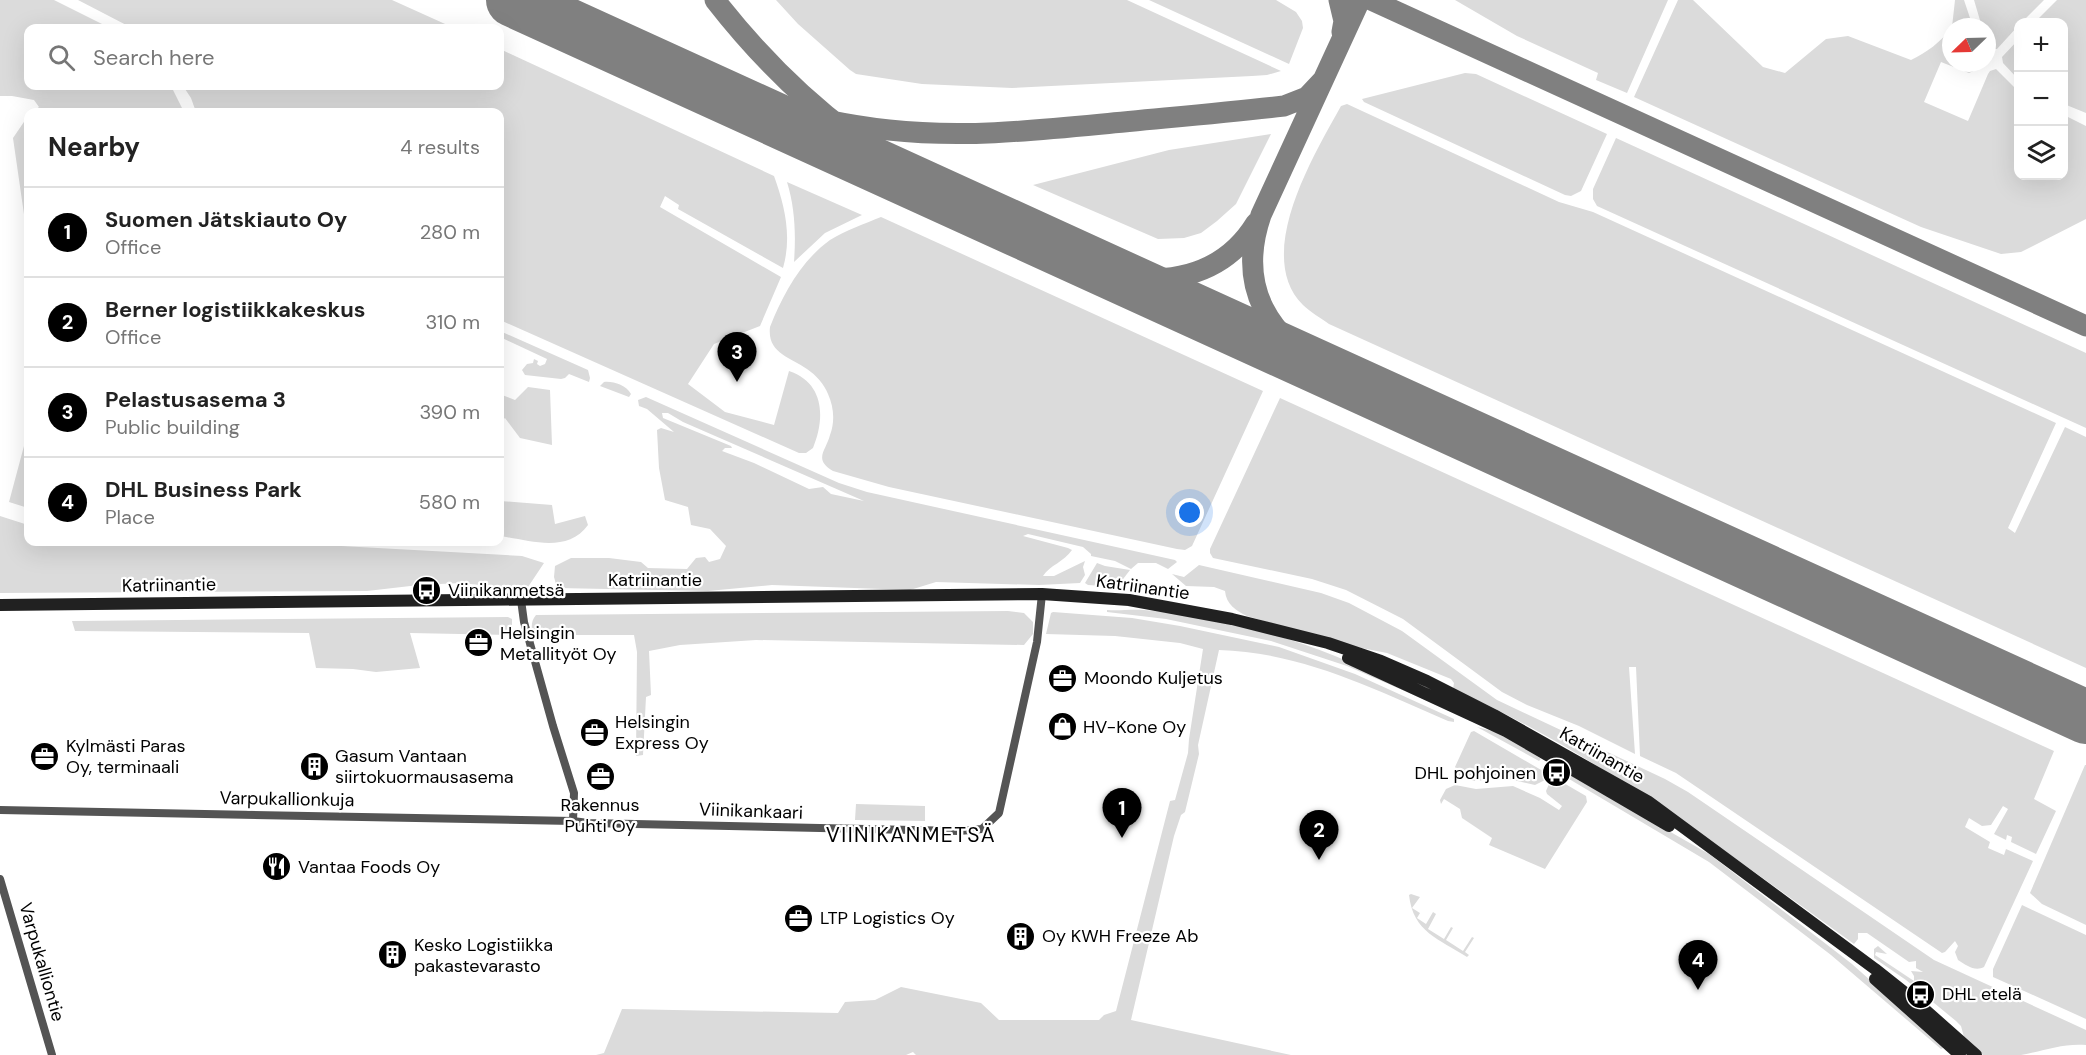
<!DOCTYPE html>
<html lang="en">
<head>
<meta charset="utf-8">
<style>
	:root { --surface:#fff; --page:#f6f6f6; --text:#222; --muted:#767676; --line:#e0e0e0; --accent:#000 }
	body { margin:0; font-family:"DM Sans",sans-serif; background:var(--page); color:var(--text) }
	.controls { position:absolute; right:18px; top:18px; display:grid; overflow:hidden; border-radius:12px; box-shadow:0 6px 24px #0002 }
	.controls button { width:54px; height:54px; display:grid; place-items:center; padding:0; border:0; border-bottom:2px solid var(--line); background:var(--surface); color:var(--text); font:30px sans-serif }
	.compass { position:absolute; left:1942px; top:18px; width:54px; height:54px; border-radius:50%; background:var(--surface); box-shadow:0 6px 24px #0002; rotate:247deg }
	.you { position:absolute; left:1190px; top:513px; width:21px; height:21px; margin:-15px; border:4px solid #fff; border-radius:50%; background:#1a73e8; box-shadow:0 0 0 9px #1a73e833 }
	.badge { display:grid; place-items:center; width:39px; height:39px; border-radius:50%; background:var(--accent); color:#fff; font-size:20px; font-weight:700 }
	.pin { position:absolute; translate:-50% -50px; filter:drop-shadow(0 2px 3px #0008) }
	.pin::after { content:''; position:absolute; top:32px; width:21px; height:18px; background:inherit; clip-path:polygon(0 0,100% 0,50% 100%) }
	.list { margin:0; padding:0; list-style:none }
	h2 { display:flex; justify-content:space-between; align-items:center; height:78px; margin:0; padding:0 24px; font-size:26px }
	h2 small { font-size:20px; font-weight:400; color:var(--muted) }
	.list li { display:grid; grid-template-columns:39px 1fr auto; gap:18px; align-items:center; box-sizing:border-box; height:90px; padding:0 24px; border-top:2px solid var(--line) }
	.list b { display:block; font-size:22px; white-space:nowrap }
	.list p { margin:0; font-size:20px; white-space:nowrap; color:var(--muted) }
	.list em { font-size:20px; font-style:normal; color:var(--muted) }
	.icon { flex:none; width:33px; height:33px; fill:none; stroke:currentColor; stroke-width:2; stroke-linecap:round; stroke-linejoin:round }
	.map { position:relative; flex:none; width:2086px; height:1055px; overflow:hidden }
	.search { position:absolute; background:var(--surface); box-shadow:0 6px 24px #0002; left:24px; top:24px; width:480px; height:66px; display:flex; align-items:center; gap:15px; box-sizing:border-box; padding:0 21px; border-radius:12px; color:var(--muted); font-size:22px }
	.panel { position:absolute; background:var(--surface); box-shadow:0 6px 24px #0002; left:24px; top:108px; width:480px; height:438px; border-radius:12px }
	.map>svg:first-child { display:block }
	.green { fill:#dbdbdb; fill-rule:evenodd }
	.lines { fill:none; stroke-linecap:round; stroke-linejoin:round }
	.taxiway { stroke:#808080; stroke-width:21 }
	.runway { stroke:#808080; stroke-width:54 }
	.minor { stroke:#545454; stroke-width:8 }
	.secondary { stroke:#212121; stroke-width:12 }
	.labels { text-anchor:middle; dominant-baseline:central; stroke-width:4.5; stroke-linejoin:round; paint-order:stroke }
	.street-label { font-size:18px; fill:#000; stroke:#fff }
	.poi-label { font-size:18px; fill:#000; stroke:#fff; text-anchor:start }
	.quarter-label { font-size:21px; letter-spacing:1.5px; fill:#000; stroke:#fff }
</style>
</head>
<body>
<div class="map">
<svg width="2086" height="1055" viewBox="0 0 2086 1055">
	<rect width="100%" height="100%" fill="#fff"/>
	<!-- green -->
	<path class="green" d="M0,0H54L110,28H28V86H171L184,112H33L39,107L34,100L12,96H0Z
		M78,0H392L454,28H132Z
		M776,0H1127L1281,71L1267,75L1252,76L1012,88L922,84L856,74L850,70L798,24Z
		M1149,0H1276L1296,12L1302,21L1303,28L1289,64Z
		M1455,0H1668L1627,93L1596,80L1598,73L1517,36Z
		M1678,0H1693L1763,67L1785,73L1826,39L1848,36L1911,60C1927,52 1940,43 1951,28V63H1984L1976,70L1969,73L1941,62L1924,102L1968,121L1988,74L1990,71L1996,69L2018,91V176H2064V115L2086,126V219L2021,252L2001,254L1921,227L1634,97Z
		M1955,0H1964L1973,27H1952Z
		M1974,0H2044L2022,22H2018V26L1997,49H1994L1987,38V27H1982Z
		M2057,0H2086V113L2064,104V22H2035Z
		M2018,40V79L2003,63L2002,57Z
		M500,49L774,176C785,206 792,237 783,268L678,209L679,205L665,196L660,207L781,277L760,326L714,344L688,384L725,412L774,425L789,371C825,383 825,419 813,448L806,453H799L500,320V112H196L191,98L183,86H500Z
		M1465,73L1476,74L1607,134L1581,191L1571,196L1565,195L1364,102L1362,99Z
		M1347,104L1559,202L1593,212L2056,423L2008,528L2015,533L2065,427L2086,437V668L1329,324C1321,318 1310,312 1303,305C1253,255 1314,155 1341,106Z
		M28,116V242L13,138Z
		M1271,134L1236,204L1217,221L1201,233L1184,238L1158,239L1033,185L1169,150Z
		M1616,138L2086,353V428L1597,206L1593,199V189Z
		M787,182L862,215L825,233L794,262C796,234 795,208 787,182Z
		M881,217L1263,391L1192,546L1185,550L1177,549L889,487L833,471C813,459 826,451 830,435C835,422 834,407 828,394C824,384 816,375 807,369C790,357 767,353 770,327C783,294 801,261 830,240C846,230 864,224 881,217Z
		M500,331L588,370L590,378L589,382L569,374L565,378L561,379L525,375L522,370L527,364L533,363L534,359L538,361L537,364L540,366L545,364L547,359L500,337Z
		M604,382C613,381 626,385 631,394L629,397L600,386Z
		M528,387L550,390L552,445L520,438L505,418L500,422V392L502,395L515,400Z
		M646,397L839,483L867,492L1175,560L1177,562L1168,569L1156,563H1138L1131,569L1115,561L1091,556V554L1083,547L1028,534L1023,536L1068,548L1072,550C1064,562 1050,565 1043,576H1054L1085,561L1083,567L1085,575L1080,583L1039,585L936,582L910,590L772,585L708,591L557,588L554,577L555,566L571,558H609L641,562L648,568L687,569L696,558L705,557L709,562L720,559L726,546L710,529L691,525L688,507L665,500L659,468L657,430L661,428L674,432L647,409L639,406L638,400ZM662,413H668L683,422L864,501L831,494L823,487L809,489L754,463L722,451L725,448H732L731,446L663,418Z
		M1280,398L2054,751L2034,799L2056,811L2036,854L2011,842L2012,837L2007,835L2006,840L1994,834L2008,809L2003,806L1991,825L1982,826L1969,818L1965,827L1990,842L1988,848L2004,855L2006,849L2033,861L1984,967C1975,972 1966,965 1958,960L1955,952L1958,946L1955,941L1945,952L1942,953L1676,773L1640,756L1636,667H1629L1635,754L1579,726L1527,705L1502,692L1403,619L1346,590L1312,579L1213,558L1210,553V549Z
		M28,431V508L9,502Z
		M500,501L552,505L555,524L585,516L588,525C567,554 529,540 500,536Z
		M0,516L28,525V542H268L522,556L544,563L526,590L461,583L419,585L367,591L0,593Z
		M1097,563L1105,566L1130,570L1117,587L1088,585L1085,583Z
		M1199,565L1321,593L1349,603L1402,631L1497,700L1665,779L1688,792L1934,960L2086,1030V1045C2063,1043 2043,1051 2021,1055C2009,1055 1995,1055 1983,1055L1964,1037L1961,1026L1956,1021L1906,980L1874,958V949L1878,946L1887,954L1876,952L1875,955L1914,981V976L1911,971L1923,972L1916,968V961L1909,962L1867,933H1858V939L1854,944C1726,852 1597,753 1453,689L1454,683L1451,679L1387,653L1346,645L1247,616C1236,611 1226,604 1225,591L1214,587L1186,586L1172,574L1184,577Z
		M1107,610C1119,611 1131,609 1144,610C1204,615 1279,633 1335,656C1371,670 1405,688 1439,706L1347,666L1271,641L1166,619L1107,612Z
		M1008,611L1024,613L1033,622V634L1024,645L756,640L680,645L649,651L651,695L646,697L643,755L636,756L637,652L634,635H533C531,627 531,621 536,615Z
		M1053,612L1132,618L1180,626L1279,647L1355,674L1454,719V722L1448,721C1375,689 1300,652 1219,650L1198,745L1199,754L1185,812L1181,815L1174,836L1131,1020L1291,1055H916L913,1052L906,1055H596L604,1053L622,1009L838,1013L845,1002L875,1000L901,987L981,1003L999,1020H1099L1104,1015L1116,1011L1170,801L1175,800L1188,753L1189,739L1203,649L1180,643L1115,636L1046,634L1051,613Z
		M508,617L512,619V635L410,633L420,668L376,672L353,669L316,668L309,633L75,631L72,621Z
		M1477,727L1507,735L1541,759L1539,761Z
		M1474,731L1586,796L1587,802L1545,869L1489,845L1492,838L1462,818L1460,809L1444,799L1441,804L1440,800L1446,789L1455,785L1476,789L1513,786L1540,798L1559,810L1562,806L1547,794L1546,791L1549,784L1545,780L1535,785L1509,779L1472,781L1459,776L1455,767L1471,732Z
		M2085,765H2086V925L2042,904L2030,893Z
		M1565,774H1569L1709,854L1852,964L1945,1047L1941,1049L1831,955L1709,862L1564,776Z
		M856,804L925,806V821L855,820Z
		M1411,894L1420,897L1412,908L1420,913L1417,918L1426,924L1433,912L1436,914L1428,929L1444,939L1451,927L1453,928L1446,940L1463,951L1472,937L1474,938L1465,952L1469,955L1467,957C1439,939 1413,932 1409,895Z
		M2022,905L2086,935V1019L1993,977V969Z"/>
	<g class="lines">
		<!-- taxiway -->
		<path class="taxiway" d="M528,0L595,38
			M715,0C754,50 800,97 851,135C883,159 917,179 951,200
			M1339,0L1344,21L1342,32
			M1371,0L2086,326
			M674,74C744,101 815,122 889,130C961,138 1031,131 1103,124C1163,118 1223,113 1284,106L1307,97L1323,80
			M1104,269C1161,290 1223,277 1256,223
			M1332,373C1269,338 1236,288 1261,215L1360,0"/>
		<!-- runway -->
		<path class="runway" d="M513,0L2086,717"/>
		<!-- minor -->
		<path class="minor" d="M521,600L524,622L553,726L574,793L573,821L588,823L959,831L982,829L999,813L1037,642L1042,594
			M0,810L573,821
			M0,879L52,1055"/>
		<!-- secondary -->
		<path class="secondary" d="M0,605L1042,594L1129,600L1232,619L1328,643L1381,661L1427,681L1494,715L1649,802L1875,969L1914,1000L1976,1055
			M1348,658L1506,731L1669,826
			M1875,979L1960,1055"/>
	</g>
	<!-- icons -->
	<defs>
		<symbol id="bus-disc" viewBox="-11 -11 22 22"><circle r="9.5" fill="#000" stroke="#fff"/><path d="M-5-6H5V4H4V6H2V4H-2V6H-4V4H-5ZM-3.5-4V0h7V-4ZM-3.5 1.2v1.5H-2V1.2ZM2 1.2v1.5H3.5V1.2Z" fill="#fff"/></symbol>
		<symbol id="office-disc" viewBox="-11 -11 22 22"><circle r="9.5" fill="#000" stroke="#fff"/><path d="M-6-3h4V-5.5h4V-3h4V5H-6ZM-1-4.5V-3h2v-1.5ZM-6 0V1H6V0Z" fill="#fff"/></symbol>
		<symbol id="shop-disc" viewBox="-11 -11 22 22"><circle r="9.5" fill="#000" stroke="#fff"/><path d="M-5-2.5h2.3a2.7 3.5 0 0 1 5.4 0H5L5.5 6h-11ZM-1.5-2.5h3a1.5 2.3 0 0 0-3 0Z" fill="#fff"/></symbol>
		<symbol id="building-disc" viewBox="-11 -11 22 22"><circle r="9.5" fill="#000" stroke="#fff"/><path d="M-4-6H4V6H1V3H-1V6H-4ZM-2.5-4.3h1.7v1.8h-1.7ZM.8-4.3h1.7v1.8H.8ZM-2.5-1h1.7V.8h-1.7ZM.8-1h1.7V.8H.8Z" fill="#fff"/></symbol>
		<symbol id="restaurant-disc" viewBox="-11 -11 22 22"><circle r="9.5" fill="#000" stroke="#fff"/><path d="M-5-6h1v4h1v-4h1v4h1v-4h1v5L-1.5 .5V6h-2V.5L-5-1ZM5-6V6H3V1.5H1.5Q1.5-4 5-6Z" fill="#fff"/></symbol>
	</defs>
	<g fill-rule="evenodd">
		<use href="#bus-disc" x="410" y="574" width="33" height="33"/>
		<use href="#office-disc" x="462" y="626" width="33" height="33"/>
		<use href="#office-disc" x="1046" y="662" width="33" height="33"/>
		<use href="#shop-disc" x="1046" y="710" width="33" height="33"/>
		<use href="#office-disc" x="578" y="716" width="33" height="33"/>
		<use href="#office-disc" x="28" y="740" width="33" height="33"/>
		<use href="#building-disc" x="298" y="750" width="33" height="33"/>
		<use href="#bus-disc" x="1540" y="756" width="33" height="33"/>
		<use href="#office-disc" x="584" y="760" width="33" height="33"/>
		<use href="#restaurant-disc" x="260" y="850" width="33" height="33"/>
		<use href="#office-disc" x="782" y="902" width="33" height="33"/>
		<use href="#building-disc" x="1004" y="920" width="33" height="33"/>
		<use href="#building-disc" x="376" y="938" width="33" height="33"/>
		<use href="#bus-disc" x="1904" y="978" width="33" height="33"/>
	</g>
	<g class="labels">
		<!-- street labels -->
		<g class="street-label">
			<text x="655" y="580">Katriinantie</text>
			<text transform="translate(169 585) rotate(-1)">Katriinantie</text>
			<text transform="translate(1143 587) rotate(8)">Katriinantie</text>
			<text transform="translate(1602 755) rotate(30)">Katriinantie</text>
			<text transform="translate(287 799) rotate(1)">Varpukallionkuja</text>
			<text transform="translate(751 811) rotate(2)">Viinikankaari</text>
			<text transform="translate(42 962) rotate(74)">Varpukalliontie</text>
		</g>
		<!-- poi labels -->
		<g class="poi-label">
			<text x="448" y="590">Viinikanmetsä</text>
			<text x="500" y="633">Helsingin<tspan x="500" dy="21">Metallityöt Oy</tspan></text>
			<text x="1084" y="678">Moondo Kuljetus</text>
			<text x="615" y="722">Helsingin<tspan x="615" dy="21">Express Oy</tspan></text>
			<text x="1083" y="727">HV-Kone Oy</text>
			<text x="66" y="746">Kylmästi Paras<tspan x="66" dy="21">Oy, terminaali</tspan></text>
			<text x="335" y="756">Gasum Vantaan<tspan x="335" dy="21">siirtokuormausasema</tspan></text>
			<text x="1536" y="773" text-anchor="end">DHL pohjoinen</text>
			<text x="600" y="805" text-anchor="middle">Rakennus<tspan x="600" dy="21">Puhti Oy</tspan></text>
			<text x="298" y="867">Vantaa Foods Oy</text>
			<text x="820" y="918">LTP Logistics Oy</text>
			<text x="1042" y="936">Oy KWH Freeze Ab</text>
			<text x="414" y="945">Kesko Logistiikka<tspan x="414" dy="21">pakastevarasto</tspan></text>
			<text x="1942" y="994">DHL etelä</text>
		</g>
		<!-- quarter labels -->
		<g class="quarter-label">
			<text x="911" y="835">VIINIKANMETSÄ</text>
		</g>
	</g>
</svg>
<div class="controls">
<button>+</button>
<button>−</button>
<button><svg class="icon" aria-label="layers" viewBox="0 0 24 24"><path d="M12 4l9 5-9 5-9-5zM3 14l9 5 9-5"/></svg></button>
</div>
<svg class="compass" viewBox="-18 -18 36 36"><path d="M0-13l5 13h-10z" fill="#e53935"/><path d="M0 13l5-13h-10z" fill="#767676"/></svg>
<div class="you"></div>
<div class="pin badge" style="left:1122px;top:838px">1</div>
<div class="pin badge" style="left:1319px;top:860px">2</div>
<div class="pin badge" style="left:737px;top:382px">3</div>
<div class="pin badge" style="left:1698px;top:990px">4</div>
<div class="search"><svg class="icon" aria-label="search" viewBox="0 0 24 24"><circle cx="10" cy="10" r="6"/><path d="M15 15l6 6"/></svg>Search here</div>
<section class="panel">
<h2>Nearby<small>4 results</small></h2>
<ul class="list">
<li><span class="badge">1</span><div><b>Suomen Jätskiauto Oy</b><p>Office</p></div><em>280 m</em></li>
<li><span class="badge">2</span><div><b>Berner logistiikkakeskus</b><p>Office</p></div><em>310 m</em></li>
<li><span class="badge">3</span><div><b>Pelastusasema 3</b><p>Public building</p></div><em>390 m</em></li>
<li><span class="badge">4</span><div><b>DHL Business Park</b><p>Place</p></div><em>580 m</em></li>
</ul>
</section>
</div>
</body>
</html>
